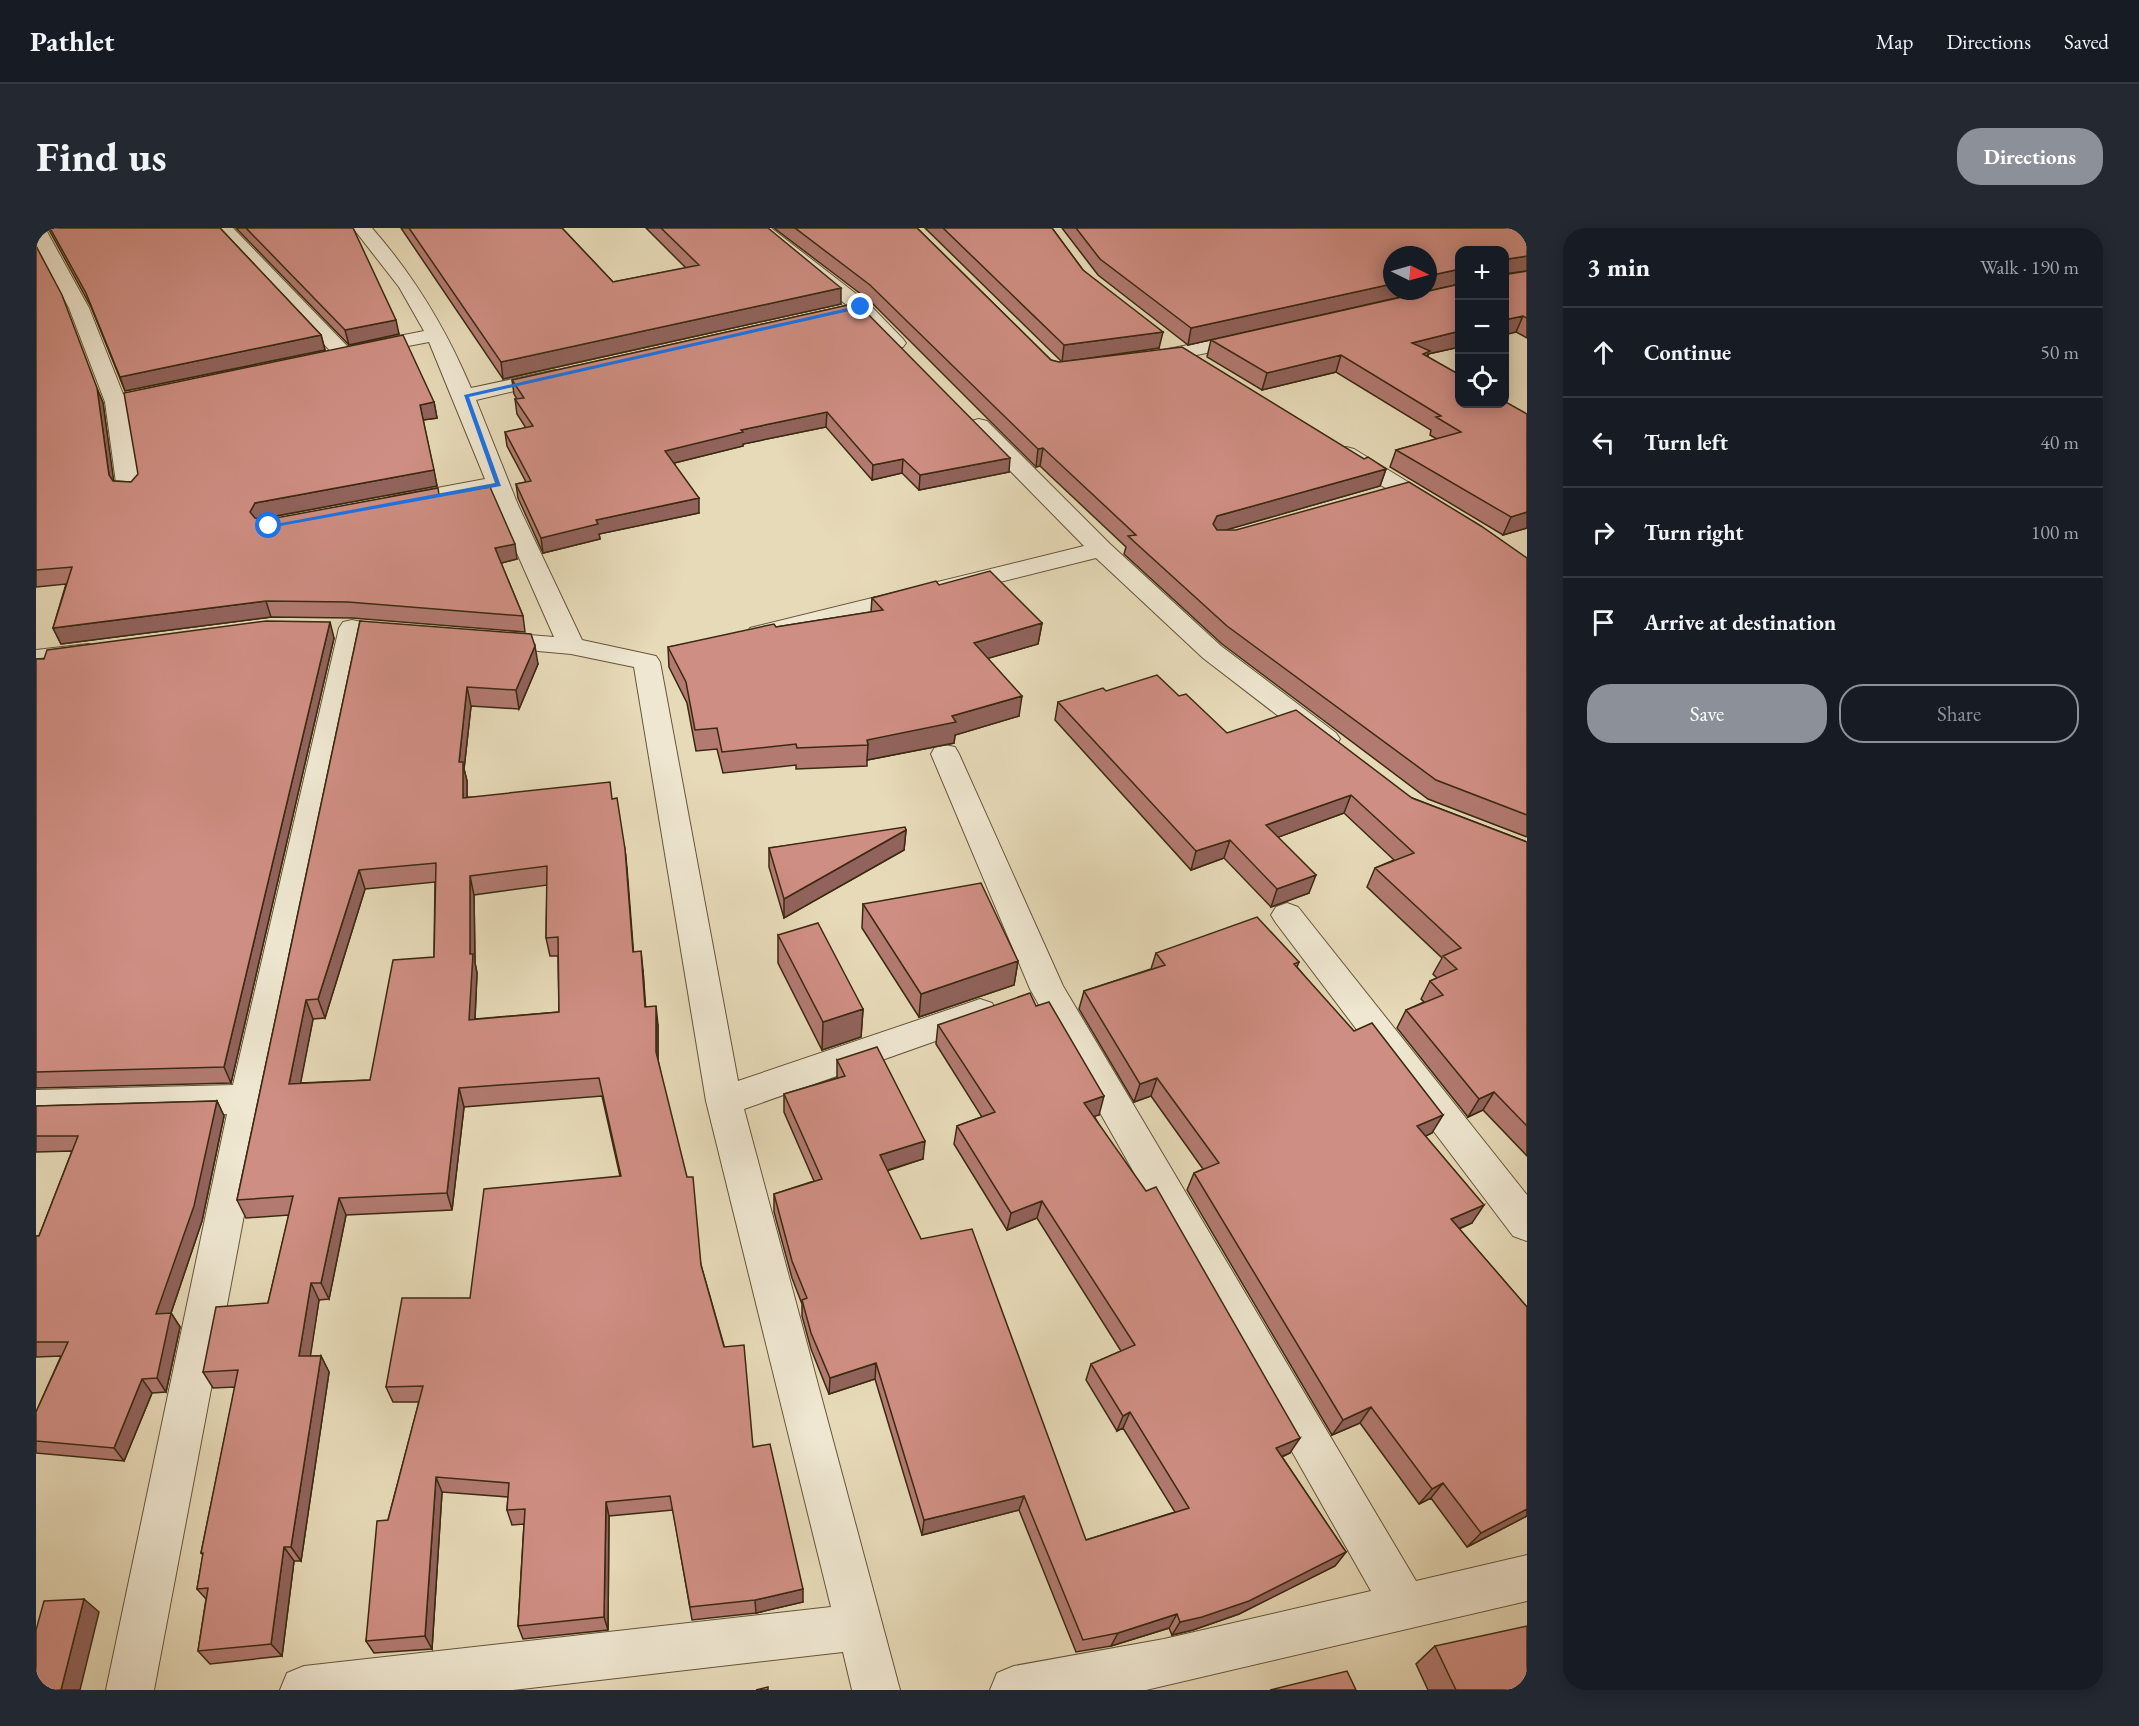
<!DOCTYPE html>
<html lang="en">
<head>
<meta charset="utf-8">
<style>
	:root { --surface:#171b24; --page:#242831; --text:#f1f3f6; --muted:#9ea1a6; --line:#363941; --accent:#8c9099 }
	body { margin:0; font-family:"EB Garamond",serif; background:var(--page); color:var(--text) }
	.controls { position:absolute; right:18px; top:18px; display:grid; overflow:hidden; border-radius:12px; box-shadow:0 3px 15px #0003 }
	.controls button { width:54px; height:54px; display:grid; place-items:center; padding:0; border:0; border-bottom:2px solid var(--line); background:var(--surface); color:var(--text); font:30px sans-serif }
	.compass { position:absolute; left:1347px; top:18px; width:54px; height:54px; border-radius:50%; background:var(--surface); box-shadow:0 3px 15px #0003; rotate:95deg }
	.stop { position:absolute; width:18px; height:18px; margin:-14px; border:4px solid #1a73e8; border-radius:50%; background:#fff }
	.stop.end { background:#1a73e8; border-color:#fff; box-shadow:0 2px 6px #0008 }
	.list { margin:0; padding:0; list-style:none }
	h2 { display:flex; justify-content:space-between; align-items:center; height:78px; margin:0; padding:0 24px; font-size:26px }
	h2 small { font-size:20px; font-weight:400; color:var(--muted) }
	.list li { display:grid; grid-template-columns:39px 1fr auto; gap:18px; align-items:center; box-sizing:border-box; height:90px; padding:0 24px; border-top:2px solid var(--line) }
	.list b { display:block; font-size:22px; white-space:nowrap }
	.list em { font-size:20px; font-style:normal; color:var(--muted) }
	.actions { display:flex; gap:12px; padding:18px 24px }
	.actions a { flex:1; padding:14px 0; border:2px solid var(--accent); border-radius:24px; text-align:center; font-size:21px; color:var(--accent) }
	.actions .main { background:var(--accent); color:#fff }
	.icon { flex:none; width:33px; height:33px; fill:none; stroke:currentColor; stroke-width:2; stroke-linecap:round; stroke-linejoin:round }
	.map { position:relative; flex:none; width:1491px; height:1462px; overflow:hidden; border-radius:24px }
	header { display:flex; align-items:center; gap:36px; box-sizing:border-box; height:84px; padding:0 30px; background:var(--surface); border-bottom:2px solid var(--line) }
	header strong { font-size:28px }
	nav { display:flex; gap:33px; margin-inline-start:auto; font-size:21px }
	.intro { display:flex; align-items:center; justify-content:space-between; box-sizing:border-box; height:144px; padding:0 36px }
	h1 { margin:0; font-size:42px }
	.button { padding:15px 27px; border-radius:24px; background:var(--accent); color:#fff; font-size:21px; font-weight:700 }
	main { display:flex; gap:36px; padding:0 36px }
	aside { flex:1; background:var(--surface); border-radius:24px; box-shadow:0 3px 15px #0003 }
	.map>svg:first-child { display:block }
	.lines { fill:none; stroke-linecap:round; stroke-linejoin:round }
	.minor-casing { stroke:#66553a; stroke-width:2 }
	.minor { fill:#efe7d1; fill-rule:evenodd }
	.wall { fill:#b27a71; stroke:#3b2910; stroke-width:1.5; fill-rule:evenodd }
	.shaded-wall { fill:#91635c; stroke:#3b2910; stroke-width:1.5 }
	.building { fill:#cf8e83; stroke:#3b2910; stroke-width:1.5; fill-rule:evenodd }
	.route { fill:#1a73e8 }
</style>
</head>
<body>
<header>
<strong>Pathlet</strong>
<nav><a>Map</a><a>Directions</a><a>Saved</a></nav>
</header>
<div class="intro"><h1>Find us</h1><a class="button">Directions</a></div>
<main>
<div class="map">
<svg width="1491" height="1462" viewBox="0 0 1491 1462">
	<rect width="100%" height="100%" fill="#e7dab8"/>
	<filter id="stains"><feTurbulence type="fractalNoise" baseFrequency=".00333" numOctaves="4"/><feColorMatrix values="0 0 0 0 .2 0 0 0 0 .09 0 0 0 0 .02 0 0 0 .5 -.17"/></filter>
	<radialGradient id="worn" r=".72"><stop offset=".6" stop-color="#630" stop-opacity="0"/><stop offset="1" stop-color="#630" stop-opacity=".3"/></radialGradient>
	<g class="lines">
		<defs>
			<path id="minor" d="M0,0H9L53,80L87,166L134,156L142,157L145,162L142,167L91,178L105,262L101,267H85L81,262L69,174L33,80L0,17Z
				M178,0H197L314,121L317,125L314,129H300Z
				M317,0H336C379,49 410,101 435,160L519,142L526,144L529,148L526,152L440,172L482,277L546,412L620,428L624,434L702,853L944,771L956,775L961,784L956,793L708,881L864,1462H816L807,1424L477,1462H244L251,1445L268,1438L795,1379L670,873L598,439L535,426L446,418L442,412L446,406L455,404L518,409L454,264L358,282L350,280L346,275L350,270L358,268L449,251L393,114L325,127L318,125L315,121L318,117L388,103L363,59Z
				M715,0H735L832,75L867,111L870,115L867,119H853L818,83Z
				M1217,104L1224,106L1227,110L1224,114L1112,137L1105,135L1102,131L1105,127L1112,125Z
				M943,191L951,193L1074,316L1185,418L1300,505L1304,511L1300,517L1290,520L1280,517L1167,430L1060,330L723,414L714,412L710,406L714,400L1048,318L935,203L932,198L935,193Z
				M1310,219L1318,221L1408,276L1412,281L1408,286H1392L1302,231L1299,226L1302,221Z
				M316,392L325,394L329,400L230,871L118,1462H70L191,886L0,892V862L197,857L303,400L307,394Z
				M52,416L61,418L65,424L61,430L0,438V422Z
				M909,517L919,519L923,526L1027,758L1380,1353L1491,1327V1373L1110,1462H954L961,1445L978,1438L1128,1411L1335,1363L994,761L895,526L899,519Z
				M1251,675L1262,679L1491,967V1013L1477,1008L1240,695L1235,687L1240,679Z"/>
		</defs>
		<!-- minor casing -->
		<use href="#minor" class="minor-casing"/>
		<!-- minor -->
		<use href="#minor" class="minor"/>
	</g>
	<!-- wall -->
	<path class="wall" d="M12,0H184L285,107L289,122L89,163L55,79Z
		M200,0H317L363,106L313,117Z
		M365,0H526L577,54L650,40L610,0H732L805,76L467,151Z
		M738,0H881L1015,132L1328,231L1350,241L1344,258L1189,302L1491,330V609L1392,571L1186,416L1088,326L1090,319L1004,238L1000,239L834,73Z
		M889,0H1016L1047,42L1123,120L1026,134Z
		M1026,0H1491V110L1480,104L1424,22V56L1392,63V27L1356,63H1391L1152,117L1062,47Z
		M0,18L67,175L77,253L95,254L398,174L401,190L387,192L401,258L224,291L229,292L403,267L481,331L465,335L487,388L489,404L316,390L235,389L25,416L17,400L30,356L0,359Z
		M1424,56V119L1392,126V129L1491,300L1467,307L1354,239L1360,222L1401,211L1394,207L1395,202L1300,144L1226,162L1171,129L1175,112Z
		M821,75L973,244L883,262L866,245L836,252L790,199L707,216V218L638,235L663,285L563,306L564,311L507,325L482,270L480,256L490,254L471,218L469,204L490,200L481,186L479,171H481L478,166L476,152Z
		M903,357L1006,395L1002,416L952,430L983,488L919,507L918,515L831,532V538L760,541V537L687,545L681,521L660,523L651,475L633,439L632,419L740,399L835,384L836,370Z
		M324,393L502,436L483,481L435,478L428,541L431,553V569L576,571L589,621L597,724L607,742L609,779L622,797V832L665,1037L717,1219L767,1374L720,1385L656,1392L637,1282L573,1288L572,1402L487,1411L482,1398L488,1296L476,1297L471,1282L472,1269L406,1264L396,1421L338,1425L330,1413L352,1292L383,1174H357L350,1159L434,1070L584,948L566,868L428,879L416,982L310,987L293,1071L283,1072L274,1128H285L293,1144L265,1333H258L246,1428L174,1436L162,1423L170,1371L161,1361L167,1327L165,1325L199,1159L177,1160L167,1144L232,1075L253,987L210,990L201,972ZM399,654L398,729L334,852L264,855L277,791L289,790L329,661ZM511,657L510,710L514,728H522L523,784L439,791L441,745L439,735L438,667Z
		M298,410L195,855L0,860V431Z
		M1070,463L1143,468L1191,505L1376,570L1491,614V928L1447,882L1432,889L1361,800L1370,782L1388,774L1385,771L1394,753L1401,750L1397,746L1406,730L1331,659L1339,640L1358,632L1308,585L1242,609L1273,665L1235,679L1188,630L1155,642L1019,492L1022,474Z
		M870,602L868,622L748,690L733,639V620Z
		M827,676L982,733L978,757L883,789L826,700Z
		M742,707L827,781L825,809L786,822L742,735Z
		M1120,725L1263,734L1261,739L1396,905L1389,908L1436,995L1423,1001L1491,1079V1288L1431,1319L1395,1270L1383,1276L1324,1195L1296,1207L1151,962L1158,945L1167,941L1115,868L1098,874L1043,781L1048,763L1115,741Z
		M1000,778L1063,887L1058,888L1254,1225L1246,1229L1310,1324L1299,1338L1203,1386L1157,1402L1136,1407L1133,1400L1075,1418L1040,1424L983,1282L886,1307L839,1151L793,1166L775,1121L766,1088V1076L756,1050L738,984V966L778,953L748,884V866L801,850V832L887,931L851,943L885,1011L1050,1312L1139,1284L1087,1200L1081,1203L1050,1152L1055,1136L1085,1123L1001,990L971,1002L918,916L921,898L946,889L900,816L902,797Z
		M181,873L188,888L166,993L135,1085L144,1099L130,1164L116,1165L88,1233L0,1225V1184L25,1128L0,1129V1008H3L36,923L0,924V878Z
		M1399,1418L1491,1462H1392L1380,1436Z"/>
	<!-- shaded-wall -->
	<path class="shaded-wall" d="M1491,28V43L1468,46L1472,31Z
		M1424,41V56L1392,63V48Z
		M1356,56V63H1391L1152,117L1155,100Z
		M805,60V76L467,151L465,134Z
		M1487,88L1480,104L1468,107V92Z
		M360,92L363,106L313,117L309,102Z
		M1424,103V119L1392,126L1388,140L1376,115Z
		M1127,104L1123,120L1026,134L1028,117Z
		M285,107L289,122L89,163L84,149Z
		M1305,127L1300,144L1226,162L1231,145Z
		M61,160L67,175L79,262L73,247Z
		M398,174L401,190L387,192L384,177Z
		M791,184L790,199L707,216V218L630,237L629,223L705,202Z
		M1007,220L1004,238L1000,239L1002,221Z
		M974,230L973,244L883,262L884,247Z
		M867,231L866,245L836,252L837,237Z
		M1350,241L1344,258L1176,306L1177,296L1181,288Z
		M398,242L401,258L224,291L219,299L214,284L219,275Z
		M663,270V285L563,306L564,311L507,325L505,310L560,292Z
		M1491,284V300L1467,307L1475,289Z
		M479,316L481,331L462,336L459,320Z
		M230,373L235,389L25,416L17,400Z
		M294,394L298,410L195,855L188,839Z
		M1006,395L1002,416L936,435L938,415Z
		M499,418L502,436L483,481L480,462Z
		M431,459L435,478L428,541L431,553V589L427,570L423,534Z
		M986,468L983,488L919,507L918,515L831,532L832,517L831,512Z
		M1315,567L1308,585L1224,616L1230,597Z
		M870,602L868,622L748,690V671Z
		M1194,612L1188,630L1155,642L1160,623Z
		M589,621L591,640L599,743L597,724Z
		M323,642L329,661L289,790L282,771Z
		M1280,647L1273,665L1235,679L1241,661Z
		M434,648L438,667L439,735L441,745L438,810L433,792L434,726Z
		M605,723L607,742L611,797L609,779Z
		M982,733L978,757L883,789L885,766Z
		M270,772L277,791L261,874L253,856Z
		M620,778L622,797V843L620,824Z
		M827,781L825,809L786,822L787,794Z
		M1121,850L1115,868L1098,874L1104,856Z
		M423,860L428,879L416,982L411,965Z
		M1458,864L1447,882L1432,889L1443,871Z
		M1068,868L1063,887L1043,893L1048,875Z
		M181,873L188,888L166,993L135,1085L144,1099L130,1164L121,1150L120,1086Z
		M1407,887L1396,905L1371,917L1381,898Z
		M889,913L887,931L842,945L844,927Z
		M303,970L310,987L293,1071L285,1055Z
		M1006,973L1001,990L971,1002L975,985Z
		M1448,977L1436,995L1403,1009L1415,991Z
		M275,1055L283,1072L272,1144L263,1128Z
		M285,1128L293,1144L265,1333L255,1319Z
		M840,1135L839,1151L793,1166L794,1150Z
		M106,1151L116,1165L88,1233L78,1220Z
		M1335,1179L1324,1195L1296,1207L1307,1192Z
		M1094,1184L1087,1200L1081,1203L1087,1188Z
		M1264,1210L1254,1225L1230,1235L1240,1220Z
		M400,1249L406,1264L396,1421L389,1408Z
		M1407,1255L1395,1270L1383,1276L1396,1261Z
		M988,1268L983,1282L886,1307L888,1292Z
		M570,1274L573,1288L572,1402L568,1389Z
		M1491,1281V1288L1431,1319L1445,1305Z
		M248,1319L258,1333L246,1428L235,1416Z
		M1310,1324L1299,1338L1203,1386L1157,1402L1136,1407L1144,1394Z
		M767,1361V1374L720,1385L719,1372Z
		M48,1371L63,1384L44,1462H25Z
		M1141,1386L1133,1400L1075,1418L1082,1405Z"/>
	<!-- building -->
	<path class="building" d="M14,0H184L285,107L84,149L50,65Z
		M210,0H317L360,92L309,102Z
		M373,0H526L577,54L663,37L625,0H732L805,60L465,134Z
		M759,0H881L1015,132L1023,134L1146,119L1328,231L1332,229L1350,241L1181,288L1177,296L1181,302H1200L1373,254L1445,298L1491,330V587L1400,552L1191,398L1092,308L1100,307L1007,220L1002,221L834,57Z
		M907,0H1016L1047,42L1127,104L1028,117Z
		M1040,0H1491V28L1472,31V46L1491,43V90L1487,88L1468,92V22H1424V41L1392,48V27H1356V56L1155,100L1064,31Z
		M0,18L26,67L61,160L73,247L77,253L95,254L102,246L88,165L367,107L398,174L384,177L398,242L219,275L214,284L219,290L229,292L402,260L403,267L454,259L479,316L459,320L487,388L312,374L230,373L17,400L36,339L0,342Z
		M1424,56V103L1376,115L1394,123L1387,126L1424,147V176H1468V173L1491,186V284L1475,289L1360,222L1425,204L1400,189L1405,188L1305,127L1231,145L1175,112Z
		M821,75L974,230L884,247L867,231L837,237L791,184L705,202L707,204L629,223L663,270L560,292L562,296L505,310L480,256L495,253L469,204L497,198L479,171L488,170L476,152Z
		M954,343L1006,395L938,415L986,468L916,488L920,494L831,512L832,517L761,520L760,516L686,524L681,500L659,502L650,454L632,419L738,396L740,399L847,382L836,370L900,353L903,357Z
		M230,393L294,394L188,839L0,844V431H8L11,422Z
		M324,393L495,406L499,418L480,462L431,459L423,534H427V570L574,554L576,571L581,570L589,621L597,724L605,723L609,779L620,778V824L651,949H657L665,1037L688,1119L708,1117L717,1219L734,1216L767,1361L719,1372L654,1379L634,1268L570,1274L568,1389L482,1398L489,1281L471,1282L473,1255L400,1249L389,1408L330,1413L341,1293L352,1292L387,1158L350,1159L366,1070H434L448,961L585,948L563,850L423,860L411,965L303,970L285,1055H275L263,1128H285L255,1319H248L235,1416L162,1423L172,1360L161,1361L167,1325H165L202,1142L167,1144L180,1079L232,1075L257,968L201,972ZM400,635L398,729L357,732L334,852L253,856L270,772L282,771L323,642ZM511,638L510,710L522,709L523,784L433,792L437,726H434V648Z
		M1121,447L1143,468L1150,466L1191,505L1260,482L1376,570L1491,614V898L1458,864L1443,871L1370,782L1407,767L1394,753L1421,741L1407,728L1425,720L1339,640L1378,625L1315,567L1230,597L1280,647L1241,661L1194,612L1160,623L1022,474L1067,460L1070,463Z
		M869,599L870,602L748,671L733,620Z
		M945,655L982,733L885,766L827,676Z
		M1221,689L1263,734L1258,736L1318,803L1336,795L1407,887L1381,898L1448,977L1415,991L1491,1079V1281L1445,1305L1407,1255L1396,1261L1335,1179L1307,1192L1158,945L1183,935L1121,850L1104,856L1048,763L1129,737L1120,725Z
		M782,695L827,781L787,794L742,707Z
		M994,765L1000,778L1013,774L1068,868L1048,875L1110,963L1120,959L1264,1210L1240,1220L1310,1324L1213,1373L1166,1389L1144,1394L1141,1386L1082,1405L1047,1412L988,1268L888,1292L840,1135L794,1150L775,1105L766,1072L771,1070L756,1033L738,966L786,951L748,866L809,848L801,832L841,819L889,913L844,927L885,1011L936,1001L1050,1312L1153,1280L1094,1184L1087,1188L1055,1136L1099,1117L1006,973L975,985L921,898L959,884L902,797Z
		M181,873L158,978L120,1086L135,1085L121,1150L106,1151L78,1220L0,1213V1184L32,1114H0V1008H3L42,908H0V878Z
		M48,1371L25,1462H0V1402L8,1373Z
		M1491,1398V1462H1420L1399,1418Z
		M1311,1443L1320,1462H1234Z
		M732,1459V1462H720Z"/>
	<!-- route -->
	<path class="route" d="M825,77L827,80L433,169L465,258L233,300L229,298L459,255L428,167Z"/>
	<rect width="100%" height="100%" filter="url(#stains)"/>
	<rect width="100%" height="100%" fill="url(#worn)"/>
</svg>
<div class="controls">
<button>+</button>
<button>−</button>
<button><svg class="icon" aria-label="locate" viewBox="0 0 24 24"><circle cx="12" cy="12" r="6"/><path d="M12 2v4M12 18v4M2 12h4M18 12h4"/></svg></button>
</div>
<svg class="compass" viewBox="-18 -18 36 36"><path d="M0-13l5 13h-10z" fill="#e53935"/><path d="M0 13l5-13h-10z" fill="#9ea1a6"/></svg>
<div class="stop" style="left:233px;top:298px"></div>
<div class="stop end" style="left:825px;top:79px"></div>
</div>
<aside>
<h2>3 min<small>Walk · 190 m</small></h2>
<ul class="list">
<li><svg class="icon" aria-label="ahead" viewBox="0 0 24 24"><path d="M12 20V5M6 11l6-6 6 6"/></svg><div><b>Continue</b></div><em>50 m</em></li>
<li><svg class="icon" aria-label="left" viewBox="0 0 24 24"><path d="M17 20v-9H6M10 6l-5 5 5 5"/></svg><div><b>Turn left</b></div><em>40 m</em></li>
<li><svg class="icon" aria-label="right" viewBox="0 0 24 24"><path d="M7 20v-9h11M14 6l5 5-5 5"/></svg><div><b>Turn right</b></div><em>100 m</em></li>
<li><svg class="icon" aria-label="arrive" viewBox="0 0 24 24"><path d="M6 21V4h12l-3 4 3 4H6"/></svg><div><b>Arrive at destination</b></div></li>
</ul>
<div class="actions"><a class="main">Save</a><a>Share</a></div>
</aside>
</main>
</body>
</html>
